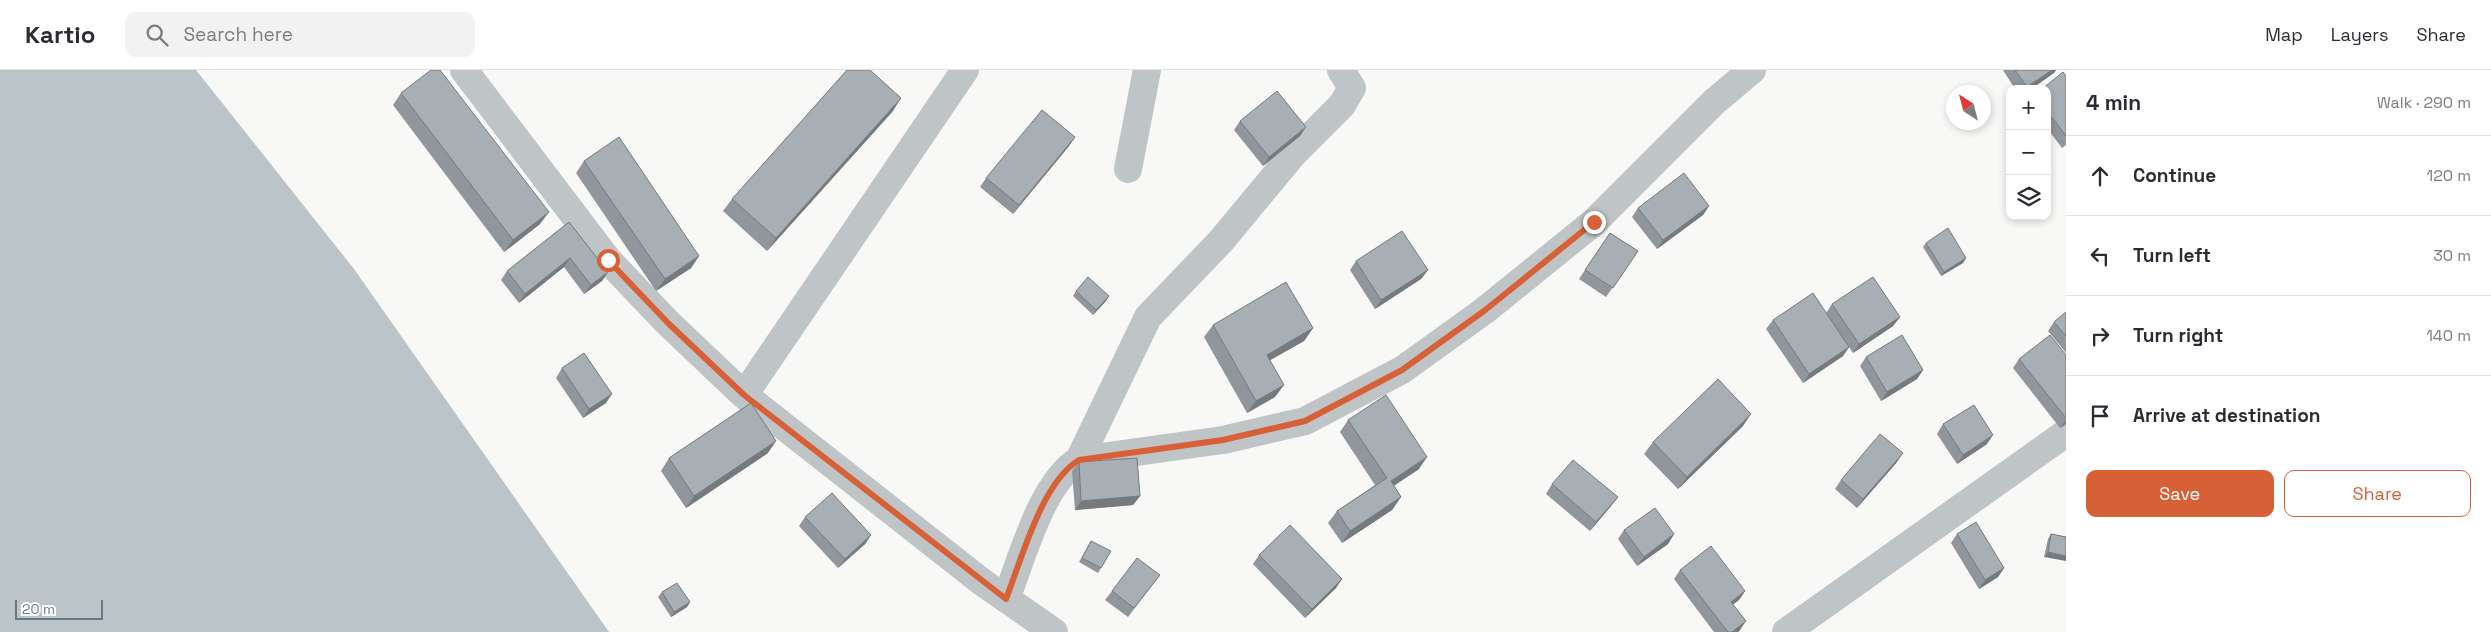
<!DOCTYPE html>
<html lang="en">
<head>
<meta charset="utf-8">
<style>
	:root { --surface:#fff; --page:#f2f2f3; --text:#2b2b33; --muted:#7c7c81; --line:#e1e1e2; --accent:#d76036 }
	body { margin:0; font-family:"Space Grotesk",sans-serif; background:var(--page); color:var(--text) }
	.controls { position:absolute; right:15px; top:15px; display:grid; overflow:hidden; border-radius:10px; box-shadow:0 2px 8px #0003 }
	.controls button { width:45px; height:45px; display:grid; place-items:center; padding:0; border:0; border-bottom:1px solid var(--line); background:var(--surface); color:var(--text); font:25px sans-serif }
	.compass { position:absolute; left:1946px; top:15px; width:45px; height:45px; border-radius:50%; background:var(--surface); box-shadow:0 2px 8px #0003; rotate:324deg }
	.scale { position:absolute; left:15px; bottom:12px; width:88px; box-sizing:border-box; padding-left:5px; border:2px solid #697884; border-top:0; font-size:14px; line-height:18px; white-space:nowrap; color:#697884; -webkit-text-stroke:4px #fff; paint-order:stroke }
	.stop { position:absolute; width:15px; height:15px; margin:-11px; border:4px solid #d76036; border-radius:50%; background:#fff }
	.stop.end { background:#d76036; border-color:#fff; box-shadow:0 1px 5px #0008 }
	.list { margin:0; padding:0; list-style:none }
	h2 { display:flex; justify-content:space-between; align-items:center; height:65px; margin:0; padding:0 20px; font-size:21px }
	h2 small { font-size:16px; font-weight:400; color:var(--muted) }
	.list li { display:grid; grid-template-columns:32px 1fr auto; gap:15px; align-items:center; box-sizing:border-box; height:80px; padding:0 20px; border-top:1px solid var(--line) }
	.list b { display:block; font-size:19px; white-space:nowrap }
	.list em { font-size:16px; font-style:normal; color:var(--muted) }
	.actions { display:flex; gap:10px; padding:15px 20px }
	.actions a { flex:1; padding:11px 0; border:1px solid var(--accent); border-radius:10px; text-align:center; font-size:18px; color:var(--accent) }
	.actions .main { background:var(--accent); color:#fff }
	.icon { flex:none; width:28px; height:28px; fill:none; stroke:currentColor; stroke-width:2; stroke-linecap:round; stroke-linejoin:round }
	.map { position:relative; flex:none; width:2066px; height:562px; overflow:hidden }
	header { display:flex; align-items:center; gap:30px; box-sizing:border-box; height:70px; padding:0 25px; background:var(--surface); border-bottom:1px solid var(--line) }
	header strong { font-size:24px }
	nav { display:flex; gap:28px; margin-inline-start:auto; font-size:18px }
	.search { width:350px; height:45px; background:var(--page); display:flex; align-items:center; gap:12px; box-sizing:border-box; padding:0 18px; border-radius:10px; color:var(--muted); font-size:19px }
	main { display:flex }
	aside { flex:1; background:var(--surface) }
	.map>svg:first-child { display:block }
	.water { fill:#bbc4c9 }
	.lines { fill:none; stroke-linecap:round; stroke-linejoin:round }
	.minor { stroke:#bfc4c7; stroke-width:28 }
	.wall { fill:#90969b }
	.shaded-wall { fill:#757a7e }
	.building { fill:#a7afb4; stroke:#757a7e }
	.route { stroke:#d76036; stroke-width:6 }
</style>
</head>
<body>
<header>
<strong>Kartio</strong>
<div class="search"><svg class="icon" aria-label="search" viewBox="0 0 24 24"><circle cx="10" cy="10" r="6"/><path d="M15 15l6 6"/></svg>Search here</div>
<nav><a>Map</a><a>Layers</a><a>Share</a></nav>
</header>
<main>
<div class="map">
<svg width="2066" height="562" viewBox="0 0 2066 562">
	<rect width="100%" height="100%" fill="#f8f8f6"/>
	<!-- water -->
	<path class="water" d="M0,0H196L354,199L609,562H0Z"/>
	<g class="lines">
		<!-- minor -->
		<path class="minor" d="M464,0L608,190L668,253L744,325L982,512L1054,562
			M1128,99L1147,0
			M744,325L965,0
			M1079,390L1148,247L1221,171L1293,84L1342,35L1352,18L1341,0
			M1006,529C1022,488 1042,412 1079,390L1223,370L1305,351L1402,300L1484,241L1594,152L1714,32L1752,0
			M1786,562L2066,363"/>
	</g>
	<!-- wall -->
	<path class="wall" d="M2003,0H2056L2054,3L2031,19H2015Z
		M2066,6V75L2062,78L2047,58V19Z
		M401,23L540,154L504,182L393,35Z
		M893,41L767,181L723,141L732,129Z
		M1240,51L1300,66L1263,96L1234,60Z
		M1075,67L1069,76L1013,144L980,117L986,108Z
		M584,91L699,186L691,198L656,221L576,103Z
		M1709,136L1703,145L1657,179L1632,147L1638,138Z
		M569,152L608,202L602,211L584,224L564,197L519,233L501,210L507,201Z
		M1610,163L1638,181L1606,227L1579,209Z
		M1926,173L1966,188L1963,193L1941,206L1923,177Z
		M1356,191L1428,200L1421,209L1375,239L1350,200Z
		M1076,221L1106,231L1093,245L1073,226Z
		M1832,234L1900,247L1893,256L1853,283L1849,277L1843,286L1803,313L1766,259L1773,250L1826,243Z
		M2066,242V283L2048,261L2054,252Z
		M1213,255L1313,258L1304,271L1270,290L1275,327L1247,343L1204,267Z
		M2066,285V354L2060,358L2013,298L2019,289Z
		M1866,287L1923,300L1917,309L1881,331L1860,296Z
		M562,298L606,333L583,348L556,308Z
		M1348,350L1419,399L1394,416L1401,427L1392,440L1342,473L1328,453L1337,441L1375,415L1340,362Z
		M1943,354L1987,374L1957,394L1937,364Z
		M1743,356L1678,419L1644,384L1653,372Z
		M768,383L686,438L661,401L669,388Z
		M1079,392L1140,426L1133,435L1075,440L1072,401Z
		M1897,392L1857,438L1835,419L1841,410Z
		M1552,414L1618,427L1611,436L1590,461L1546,424Z
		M805,447L871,465L865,474L838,498L799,456Z
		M1624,460L1674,464L1668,474L1637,496L1618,469Z
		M1957,464L2004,498L1998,507L1979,519L1951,473Z
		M2051,464L2066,467L2044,487L2048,469Z
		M1091,471L1101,498L1098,503L1079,492Z
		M1259,485L1336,518L1305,548L1253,494Z
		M1680,500L1745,521L1739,530L1733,534L1740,560L1738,562H1714L1674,509Z
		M1160,505L1128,547L1105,530L1112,521Z
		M662,522L690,532L687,537L671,547L658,527Z"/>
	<!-- shaded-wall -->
	<path class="shaded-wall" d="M2052,0H2056L2054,3L2031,19H2026Z
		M901,28L893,41L767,181L776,168Z
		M1306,57L1300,66L1263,96L1269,87Z
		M1075,67L1069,76L1013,144L1019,135Z
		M1709,136L1703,145L1657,179L1663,170Z
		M549,142L540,154L504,182L513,170Z
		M699,186L691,198L656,221L665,209Z
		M570,188L564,197L519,233L525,224Z
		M1966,188L1963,193L1941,206L1944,202Z
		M1428,200L1421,209L1375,239L1381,230Z
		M608,202L602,211L584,224L591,215Z
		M1109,226L1106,231L1093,245L1096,240Z
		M1900,247L1893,256L1853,283L1859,274Z
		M1313,258L1304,271L1258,297L1267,285Z
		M1849,277L1843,286L1803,313L1809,304Z
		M1923,300L1917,309L1881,331L1887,322Z
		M1284,315L1275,327L1247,343L1256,331Z
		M612,324L606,333L583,348L589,339Z
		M1751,344L1743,356L1678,419L1687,407Z
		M2066,350V354L2060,358Z
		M1993,365L1987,374L1957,394L1963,385Z
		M776,371L768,383L686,438L694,426Z
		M1903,383L1897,392L1857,438L1863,429Z
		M1427,387L1419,399L1382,423L1391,411Z
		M1140,426L1133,435L1075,440L1081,431Z
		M1401,427L1392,440L1342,473L1350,461Z
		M1618,427L1611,436L1590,461L1596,452Z
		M1674,464L1668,474L1637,496L1644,487Z
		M871,465L865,474L838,498L845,489Z
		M2048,482L2066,486V491L2044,487Z
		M2004,498L1998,507L1979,519L1985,510Z
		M1342,509L1336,518L1305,548L1312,539Z
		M1745,521L1739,530L1725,541L1731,532Z
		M690,532L687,537L671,547L674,542Z
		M1746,551L1740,560L1738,562H1732Z"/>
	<!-- building -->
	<path class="building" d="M431,0H440L549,142L513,170L401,23Z
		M847,0H870L901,28L776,168L732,129Z
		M2015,0H2052L2027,17Z
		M2063,2L2066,6V66L2047,41V19H2042Z
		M1277,21L1306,57L1269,87L1240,51Z
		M1042,40L1075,67L1019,135L986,108Z
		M619,67L699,186L665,209L584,91Z
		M1684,103L1709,136L1663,170L1638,138Z
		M569,152L608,202L591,215L570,188L525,224L507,201Z
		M1948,158L1966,188L1944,202L1926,173Z
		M1402,161L1428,200L1381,230L1356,191Z
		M1610,163L1638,181L1613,218L1585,200Z
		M1088,207L1109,226L1096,240L1076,221Z
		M1873,207L1900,247L1859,274L1832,234Z
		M1286,212L1313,258L1267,285L1284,315L1256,331L1213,255Z
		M1813,223L1849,277L1809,304L1773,250Z
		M2066,242V266L2054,252Z
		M1902,265L1923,300L1887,322L1866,287Z
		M2050,265L2066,285V348L2019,289Z
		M584,283L612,324L589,339L562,298Z
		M1718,309L1751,344L1687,407L1653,372Z
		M1386,325L1427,387L1391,411L1401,427L1350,461L1337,441L1387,408L1348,350Z
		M751,333L776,371L694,426L669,388Z
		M1974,335L1993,365L1963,385L1943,354Z
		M1880,364L1903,383L1863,429L1841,410Z
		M1137,388L1140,426L1081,431L1079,392Z
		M1573,390L1618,427L1596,452L1552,414Z
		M832,423L871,465L845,489L805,447Z
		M1655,438L1674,464L1644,487L1624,460Z
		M1976,452L2004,498L1985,510L1957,464Z
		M1290,455L1342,509L1312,539L1259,485Z
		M2051,464L2066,467V486L2048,482Z
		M1091,471L1111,481L1101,498L1082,488Z
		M1711,476L1745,521L1731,532L1746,551L1732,562H1728L1680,500Z
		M1137,488L1160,505L1134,538L1112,521Z
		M677,513L690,532L674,542L662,522Z"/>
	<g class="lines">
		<!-- route -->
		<path class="route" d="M608,190L668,253L744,325L1006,529C1022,488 1042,412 1079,390L1223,370L1305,351L1402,300L1484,241L1594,152"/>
	</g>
</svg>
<div class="controls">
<button>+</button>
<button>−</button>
<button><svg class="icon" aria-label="layers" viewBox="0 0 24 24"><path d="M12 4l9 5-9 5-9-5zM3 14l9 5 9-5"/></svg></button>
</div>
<svg class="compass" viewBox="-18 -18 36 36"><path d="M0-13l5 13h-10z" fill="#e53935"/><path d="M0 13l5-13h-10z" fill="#7c7c81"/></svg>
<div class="scale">20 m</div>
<div class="stop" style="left:608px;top:190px"></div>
<div class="stop end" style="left:1594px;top:152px"></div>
</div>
<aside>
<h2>4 min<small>Walk · 290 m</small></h2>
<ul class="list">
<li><svg class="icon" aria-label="ahead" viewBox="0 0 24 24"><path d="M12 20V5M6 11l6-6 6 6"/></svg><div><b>Continue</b></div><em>120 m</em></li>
<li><svg class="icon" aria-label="left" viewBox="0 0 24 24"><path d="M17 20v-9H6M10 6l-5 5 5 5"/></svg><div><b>Turn left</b></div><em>30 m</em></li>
<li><svg class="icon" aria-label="right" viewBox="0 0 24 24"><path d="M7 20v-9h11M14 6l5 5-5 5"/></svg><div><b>Turn right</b></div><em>140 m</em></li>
<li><svg class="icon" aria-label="arrive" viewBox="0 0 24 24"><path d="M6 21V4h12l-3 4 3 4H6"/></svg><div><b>Arrive at destination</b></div></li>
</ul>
<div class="actions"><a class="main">Save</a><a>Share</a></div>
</aside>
</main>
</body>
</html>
